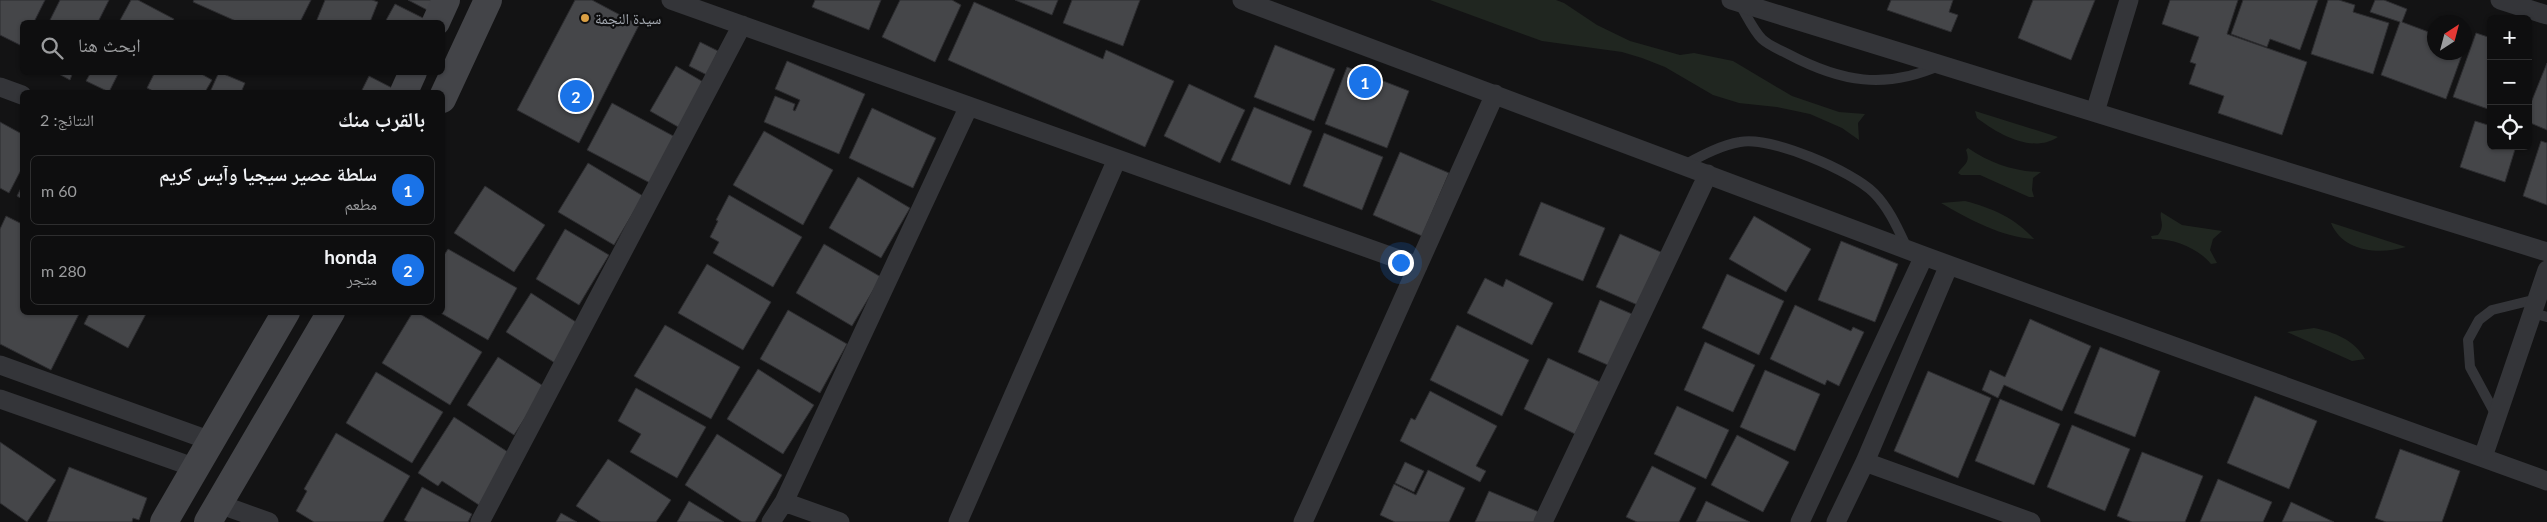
<!DOCTYPE html>
<html lang="ar">
<head>
<meta charset="utf-8">
<style>
	:root { --surface:#0e0e0f; --page:#1c1c1d; --text:#f1f3f6; --muted:#9b9c9e; --line:#2e2e2f; --accent:#1a73e8 }
	body { margin:0; font-family:Lato,"Noto Naskh Arabic",sans-serif; background:var(--page); color:var(--text); direction:rtl }
	.controls { position:absolute; right:15px; top:15px; display:grid; overflow:hidden; border-radius:8px; box-shadow:0 1px 4px #0004 }
	.controls button { width:45px; height:45px; display:grid; place-items:center; padding:0; border:0; border-bottom:1px solid var(--line); background:var(--surface); color:var(--text); font:25px sans-serif }
	.compass { position:absolute; left:2427px; top:15px; width:45px; height:45px; border-radius:50%; background:var(--surface); box-shadow:0 1px 4px #0004; rotate:36deg }
	.you { position:absolute; left:1400px; top:262px; width:18px; height:18px; margin:-12px; border:4px solid #fff; border-radius:50%; background:#1a73e8; box-shadow:0 0 0 8px #1a73e833 }
	.badge { display:grid; place-items:center; width:32px; height:32px; border-radius:50%; background:var(--accent); color:#fff; font-size:16px; font-weight:700 }
	.pin { position:absolute; translate:-50% -50%; border:2px solid #fff; box-shadow:0 1px 5px #0006 }
	.list { margin:0; padding:0; list-style:none }
	h2 { display:flex; justify-content:space-between; align-items:center; height:65px; margin:0; padding:0 20px; font-size:21px }
	h2 small { font-size:16px; font-weight:400; color:var(--muted) }
	.list li { display:grid; grid-template-columns:32px 1fr auto; gap:15px; align-items:center; box-sizing:border-box; height:70px; margin:0 10px 10px; padding:0 10px; border:1px solid var(--line); border-radius:8px }
	.list b { display:block; font-size:19px; white-space:nowrap }
	.list p { margin:0; font-size:16px; white-space:nowrap; color:var(--muted) }
	.list em { font-size:16px; font-style:normal; color:var(--muted) }
	.icon { flex:none; width:28px; height:28px; fill:none; stroke:currentColor; stroke-width:2; stroke-linecap:round; stroke-linejoin:round }
	.map { position:relative; flex:none; width:2547px; height:522px; overflow:hidden; direction:ltr }
	.search { position:absolute; background:var(--surface); box-shadow:0 1px 4px #0004; left:20px; top:20px; width:425px; height:55px; display:flex; align-items:center; gap:12px; box-sizing:border-box; padding:0 18px; border-radius:8px; color:var(--muted); font-size:19px }
	.panel { position:absolute; background:var(--surface); box-shadow:0 1px 4px #0004; left:20px; top:90px; width:425px; height:225px; border-radius:8px; direction:rtl }
	.map>svg:first-child { display:block }
	.green { fill:#202620 }
	.building { fill:#454649; stroke:#2d2d30 }
	.lines { fill:none; stroke-linecap:round; stroke-linejoin:round }
	.lane { stroke:#343539; stroke-width:10 }
	.street { stroke:#343539; stroke-width:19 }
	.secondary { stroke:#434448; stroke-width:28 }
	.poi-dot { fill:#dba044; stroke:#0e0e0f; stroke-width:2 }
	.labels { text-anchor:middle; dominant-baseline:central; stroke-width:4.5; stroke-linejoin:round; paint-order:stroke }
	.poi-label { font-size:15px; fill:#a6abb3; stroke:#0e0e0f; text-anchor:start }
</style>
</head>
<body>
<div class="map">
<svg width="2547" height="522" viewBox="0 0 2547 522">
	<rect width="100%" height="100%" fill="#131314"/>
	<!-- green -->
	<path class="green" d="M1430,0H1556L1564,3L1597,25L1630,41L1680,55L1694,53L1733,61L1792,96L1839,112L1865,114L1858,123L1859,140L1842,128L1810,114L1777,107L1739,103L1713,95L1665,67L1642,58L1622,52L1542,41Z
		M1975,111L2058,137C2032,154 1998,134 1977,118Z
		M1968,148C1989,163 2016,172 2041,172L2033,178L2032,190L2034,197H2029L1980,175H1961L1958,173C1964,164 1971,163 1966,150Z
		M1965,201C1992,208 2015,218 2034,239C2004,238 1966,218 1941,203Z
		M2161,212L2182,225L2222,231L2213,239L2210,250L2217,263L2211,264C2198,248 2173,238 2152,239L2151,236L2158,235C2166,224 2159,221 2161,212Z
		M2331,223H2332L2406,247C2379,255 2343,252 2331,223Z
		M2314,328C2334,332 2355,340 2365,359L2352,361L2287,332Z"/>
	<!-- building -->
	<path class="building" d="M0,0H45L34,22H22V46L0,35Z
		M60,0H109L98,22H49Z
		M131,0H138L174,19L172,22H119Z
		M194,0H311L300,22H238L193,2Z
		M325,0H372L378,2L370,22H316Z
		M408,0H436L431,12Z
		M575,0H592L639,25L579,143L517,110Z
		M815,0H881L869,30L812,7Z
		M900,0H952L961,5L935,62L882,37Z
		M1015,0H1058L1052,15Z
		M1072,0H1140L1123,46L1063,23Z
		M1891,0H1953L1949,12L1958,15L1951,32L1887,10Z
		M2033,0H2095L2071,60L2018,38Z
		M2170,0H2238L2227,34L2307,62L2282,135L2218,113L2224,96L2189,84L2196,64L2190,62L2199,37L2162,24Z
		M2243,0H2318L2300,50L2270,39L2267,47L2231,34Z
		M2328,0H2339L2355,5L2353,12L2389,23L2373,74L2311,54Z
		M2375,0H2384L2407,9L2402,22L2434,34V52H2463L2446,99L2381,75L2400,22L2370,12Z
		M974,2L1103,59L1106,50L1174,81L1145,147L948,60Z
		M395,4L425,19L424,22H385Z
		M2476,33L2491,38V110L2453,97Z
		M700,42L718,51L707,75L689,66Z
		M1275,45L1335,69L1314,121L1254,97Z
		M787,61L865,94L839,154L764,122L775,96L795,104L793,110L795,111L800,100L775,89Z
		M2547,63V130L2528,122V110Z
		M676,66L705,83L680,128L650,111Z
		M1347,67L1409,91L1387,148L1325,124Z
		M55,72H73L70,80Z
		M91,72H119L109,92L86,81Z
		M155,72H198L212,80L205,92H155L147,88Z
		M219,72L245,83L242,90L249,92H210Z
		M369,76L396,90L395,92H361Z
		M1189,84L1245,110L1220,163L1164,136Z
		M612,103L677,138L652,184L587,150Z
		M1254,107L1312,131L1290,185L1231,160Z
		M872,108L936,138L913,188L849,158Z
		M2475,121L2491,126V146H2516L2505,182L2460,167Z
		M0,122L22,134V168L9,193L0,188Z
		M764,131L833,170L803,225L733,185Z
		M1324,133L1383,157L1362,210L1303,186Z
		M2541,141L2547,143V205L2523,196Z
		M1400,152L1449,173L1422,236L1373,215Z
		M588,163L643,196L614,245L558,212Z
		M858,177L910,208L881,258L829,228Z
		M22,186V199L17,196Z
		M485,186L545,225L514,272L454,233Z
		M729,195L802,237L773,287L713,253L719,242L710,237L718,221L716,220Z
		M1541,202L1605,228L1583,281L1519,255Z
		M6,216L22,224V312H80L51,370L0,344V229Z
		M1754,216L1811,249L1786,292L1729,259Z
		M565,229L609,255L579,305L536,279Z
		M1620,234L1663,253L1640,306L1596,287Z
		M1841,241L1898,264L1875,322L1818,300Z
		M824,244L881,277L852,326L796,293Z
		M448,249L517,288L488,340L439,312H442V258Z
		M707,264L771,302L743,350L678,313Z
		M1727,274L1784,301L1759,355L1702,328Z
		M1485,278L1503,287L1506,279L1553,303L1532,345L1467,313Z
		M531,293L579,324L555,363L506,332Z
		M1600,300L1632,314L1610,366L1578,352Z
		M1795,305L1851,331L1853,327L1864,332L1839,386L1827,380L1825,385L1770,359Z
		M788,310L847,344L820,393L760,359Z
		M90,312H147L128,348L84,324Z
		M413,312H417L482,352L450,405L382,363Z
		M2030,319L2091,346L2062,411L2004,385L1998,398L1982,390L1990,370L2005,377Z
		M665,325L740,367L711,419L634,376Z
		M1457,325L1529,360L1502,416L1430,380Z
		M1705,342L1755,365L1733,412L1684,390Z
		M2100,347L2160,371L2135,437L2074,413Z
		M498,357L545,387L514,435L467,405Z
		M1548,358L1600,382L1575,434L1524,409Z
		M758,369L814,405L783,454L727,419Z
		M1765,370L1820,394L1795,451L1740,427Z
		M1928,371L1991,398L1958,478L1894,451Z
		M376,372L443,412L412,463L346,423Z
		M636,388L706,427L677,478L630,452L641,434L618,421Z
		M1430,391L1497,426L1476,466L1486,471L1480,482L1400,441L1411,418L1415,420Z
		M2255,396L2317,421L2289,489L2227,463Z
		M2000,399L2060,424L2034,485L1975,461Z
		M1677,406L1729,430L1706,479L1654,454Z
		M454,417L511,454L479,505L442,481L438,486L418,473Z
		M2072,425L2130,449L2105,511L2047,487Z
		M336,433L410,476L383,522H314L296,511L307,491L304,489Z
		M717,434L782,475L755,522H742L685,485Z
		M1737,435L1789,462L1763,512L1711,485Z
		M0,442L56,480L27,522L0,503Z
		M2400,449L2460,471L2442,522H2386L2375,518Z
		M2142,452L2203,476L2185,522H2132L2117,516Z
		M608,459L671,500L656,522H601L576,506Z
		M1405,462L1424,471L1414,492L1395,483Z
		M1652,466L1696,488L1679,522H1637L1626,517Z
		M69,467L147,498L139,520L133,518L132,522H47Z
		M1428,470L1465,488L1449,522H1395L1380,515L1394,484L1416,495Z
		M2218,479L2272,502L2263,522H2200Z
		M422,487L472,514L468,522H408L404,520Z
		M1489,491L1539,512L1535,522H1475Z
		M689,501L724,522H677Z
		M1706,501L1750,522H1696Z
		M2291,502L2334,522H2282Z
		M561,513L577,522H556Z"/>
	<g class="lines">
		<!-- lane -->
		<path class="lane" d="M1739,3C1746,14 1753,30 1762,39C1768,45 1780,50 1788,54C1841,82 1885,90 1941,65
			M1684,165C1701,156 1721,145 1740,142C1771,136 1852,171 1874,193C1889,208 1898,229 1907,248
			M2533,313L2547,317
			M2497,417L2470,367L2468,340L2479,320L2492,310L2537,299"/>
		<!-- street -->
		<path class="street" d="M671,0L1418,266
			M1242,0L1924,256L2547,481
			M1731,0L2547,252
			M2500,0L2547,15
			M0,87L22,95
			M2095,112L2129,0
			M0,365L211,441
			M0,399L196,468
			M2483,457L2547,270
			M1865,462L2031,522
			M784,502L840,522
			M219,504L269,522
			M480,522L742,25
			M771,522L784,502L969,106
			M958,522L1117,159
			M1303,522L1495,94
			M1543,522L1708,174
			M1800,522L1924,256
			M1836,522L1865,462L1949,265"/>
		<!-- secondary -->
		<path class="secondary" d="M436,22L446,0
			M404,92L413,72
			M442,99L488,0
			M164,522L286,312
			M208,522L331,312"/>
	</g>
	<!-- markers -->
	<circle class="poi-dot" cx="585" cy="18" r="5"/>
	<g class="labels">
		<!-- poi labels -->
		<g class="poi-label">
			<text x="595" y="18">سيدة النجمة</text>
		</g>
	</g>
</svg>
<div class="controls">
<button>+</button>
<button>−</button>
<button><svg class="icon" aria-label="locate" viewBox="0 0 24 24"><circle cx="12" cy="12" r="6"/><path d="M12 2v4M12 18v4M2 12h4M18 12h4"/></svg></button>
</div>
<svg class="compass" viewBox="-18 -18 36 36"><path d="M0-13l5 13h-10z" fill="#e53935"/><path d="M0 13l5-13h-10z" fill="#9b9c9e"/></svg>
<div class="you"></div>
<div class="pin badge" style="left:1365px;top:82px">1</div>
<div class="pin badge" style="left:576px;top:96px">2</div>
<div class="search"><svg class="icon" aria-label="search" viewBox="0 0 24 24"><circle cx="10" cy="10" r="6"/><path d="M15 15l6 6"/></svg>ابحث هنا</div>
<section class="panel">
<h2>بالقرب منك<small>النتائج: 2</small></h2>
<ul class="list">
<li><span class="badge">1</span><div><b>سلطة عصير سيجيا وآيس كريم</b><p>مطعم</p></div><em>60 m</em></li>
<li><span class="badge">2</span><div><b>honda</b><p>متجر</p></div><em>280 m</em></li>
</ul>
</section>
</div>
</body>
</html>
